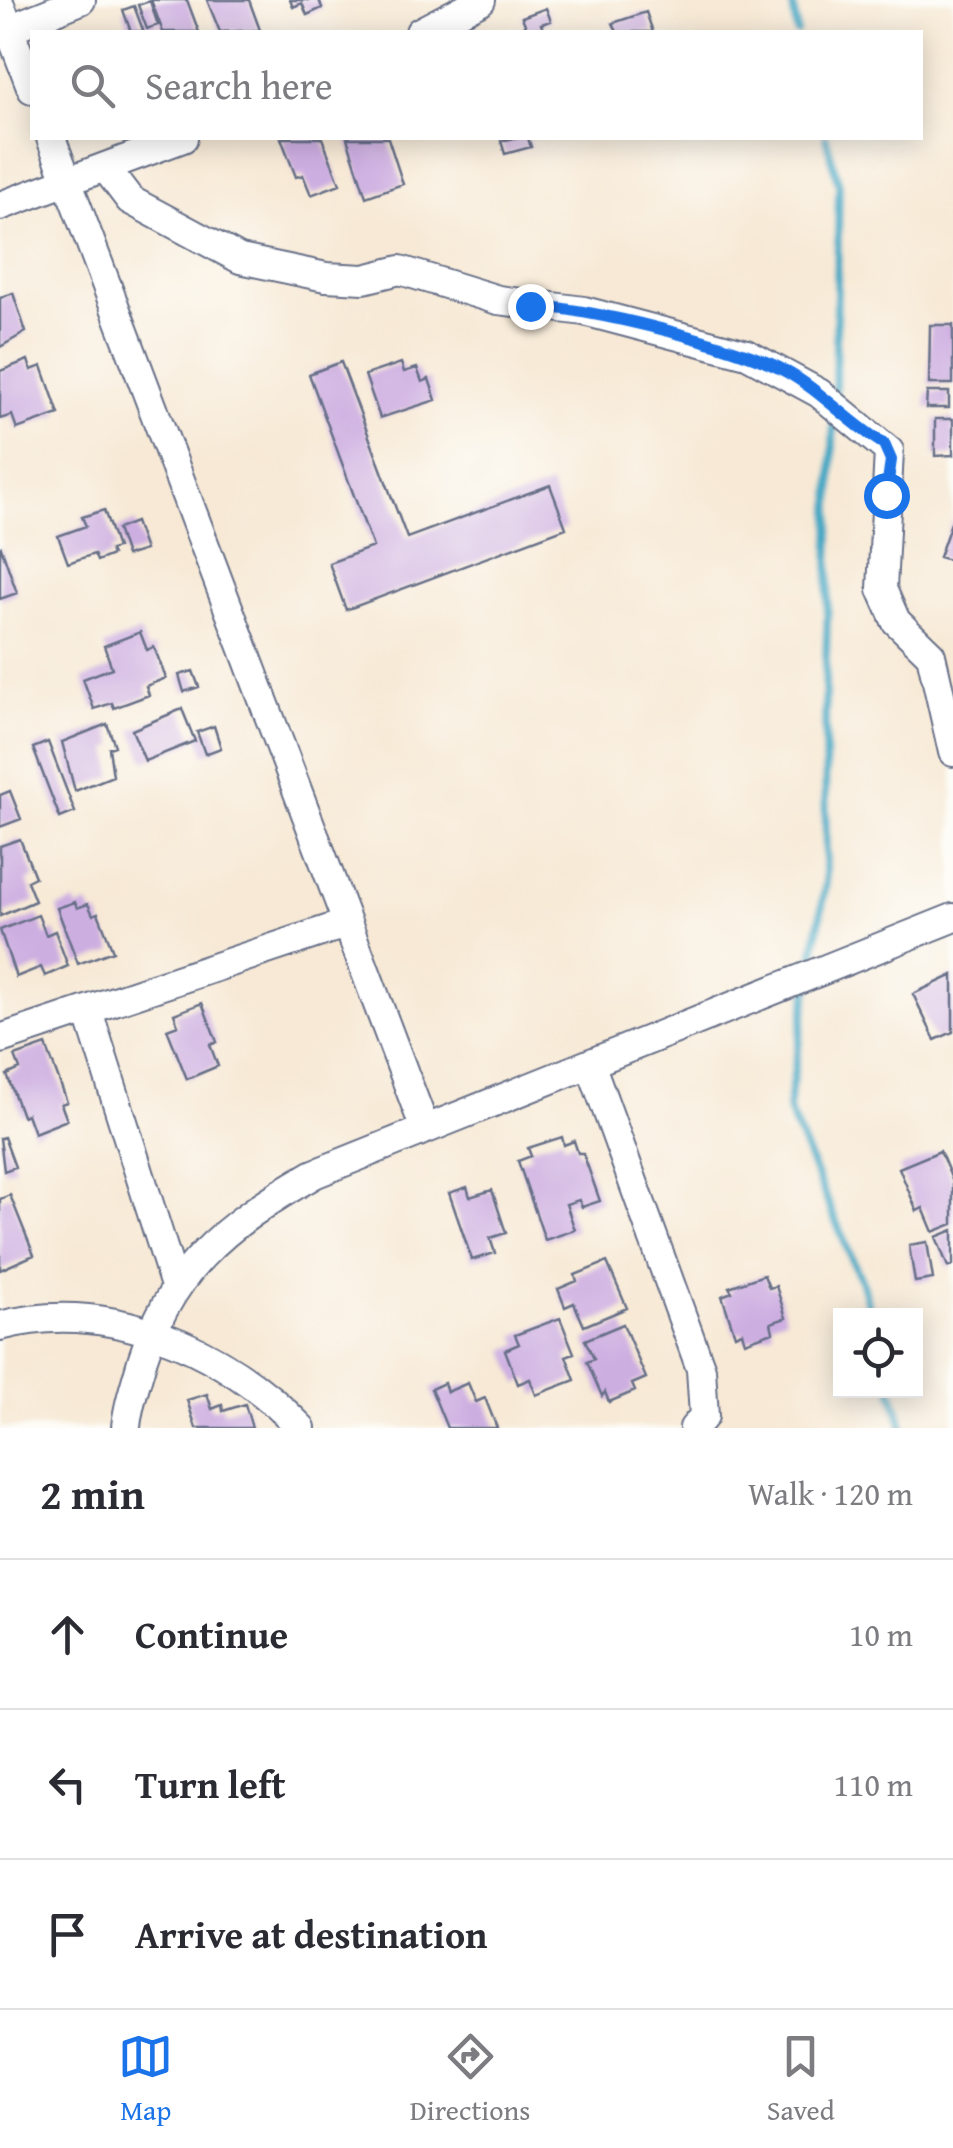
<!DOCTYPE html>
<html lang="en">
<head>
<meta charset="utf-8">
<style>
	:root { --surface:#fff; --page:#f7f7f7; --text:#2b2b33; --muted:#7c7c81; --line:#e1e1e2; --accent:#1a73e8 }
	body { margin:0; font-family:"Gentium Book Plus",serif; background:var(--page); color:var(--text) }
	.controls { position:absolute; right:30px; bottom:30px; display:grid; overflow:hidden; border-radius:0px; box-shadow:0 5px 25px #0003 }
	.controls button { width:90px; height:90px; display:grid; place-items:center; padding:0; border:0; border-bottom:2px solid var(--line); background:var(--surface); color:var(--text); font:50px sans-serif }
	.stop { position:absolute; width:30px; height:30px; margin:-22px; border:8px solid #1a73e8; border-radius:50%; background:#fff }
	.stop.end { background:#1a73e8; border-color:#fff; box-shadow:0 2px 10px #0008 }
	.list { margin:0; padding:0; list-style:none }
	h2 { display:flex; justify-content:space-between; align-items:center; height:130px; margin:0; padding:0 40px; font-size:42px }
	h2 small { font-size:32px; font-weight:400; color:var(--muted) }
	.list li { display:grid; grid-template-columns:65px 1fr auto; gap:30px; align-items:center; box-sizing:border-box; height:150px; padding:0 40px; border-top:2px solid var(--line) }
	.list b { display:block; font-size:38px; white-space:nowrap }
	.list em { font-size:32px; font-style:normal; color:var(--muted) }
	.icon { flex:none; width:55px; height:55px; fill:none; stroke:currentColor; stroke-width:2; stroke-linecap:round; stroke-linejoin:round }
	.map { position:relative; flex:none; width:953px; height:1428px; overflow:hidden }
	.search { position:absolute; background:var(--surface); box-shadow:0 5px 25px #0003; left:30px; right:30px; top:30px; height:110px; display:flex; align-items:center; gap:25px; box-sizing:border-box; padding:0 35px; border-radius:0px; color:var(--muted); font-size:38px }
	.sheet { height:580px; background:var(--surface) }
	nav { display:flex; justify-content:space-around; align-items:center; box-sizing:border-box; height:140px; border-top:2px solid var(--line); background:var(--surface); font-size:28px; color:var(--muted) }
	nav a { display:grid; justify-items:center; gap:5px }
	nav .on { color:var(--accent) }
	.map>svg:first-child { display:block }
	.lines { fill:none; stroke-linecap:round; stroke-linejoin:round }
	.stream { stroke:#46a9c5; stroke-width:8 }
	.building { fill:#cdaee1 }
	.minor-casing { stroke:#687088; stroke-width:32 }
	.minor { stroke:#fff; stroke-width:28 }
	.route { stroke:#1a73e8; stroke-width:12 }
</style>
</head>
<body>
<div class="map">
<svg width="953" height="1428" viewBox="0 0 953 1428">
	<rect width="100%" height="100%" fill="#fdfcf7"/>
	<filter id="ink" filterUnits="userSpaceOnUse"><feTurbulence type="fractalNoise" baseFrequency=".01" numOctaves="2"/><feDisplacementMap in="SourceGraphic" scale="20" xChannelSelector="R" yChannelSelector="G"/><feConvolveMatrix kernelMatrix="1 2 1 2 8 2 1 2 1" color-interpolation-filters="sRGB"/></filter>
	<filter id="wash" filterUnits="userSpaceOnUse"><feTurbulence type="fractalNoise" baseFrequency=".0048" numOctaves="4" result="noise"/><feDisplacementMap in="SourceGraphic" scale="40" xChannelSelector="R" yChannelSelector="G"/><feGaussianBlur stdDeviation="2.25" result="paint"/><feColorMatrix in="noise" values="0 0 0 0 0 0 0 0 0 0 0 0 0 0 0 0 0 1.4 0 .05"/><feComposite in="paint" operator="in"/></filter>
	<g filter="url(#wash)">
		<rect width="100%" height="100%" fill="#f7e9d5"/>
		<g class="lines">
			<!-- stream -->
			<path class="stream" d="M792,0L797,32
				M826,138L839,185L835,396
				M812,965L826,883L825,689L834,415
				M809,984L788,1108L862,1283L871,1316
				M892,1390L903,1428"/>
		</g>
		<g id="blocks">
			<!-- building -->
			<path class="building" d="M151,0H187L199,32H163Z
				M207,0H249L260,30L220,32Z
				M290,0H319L322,8L307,15L302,3L293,7Z
				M150,1L158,25L147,29L138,5Z
				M134,6L143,30L131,32L123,10Z
				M546,8L551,21L541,24L544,32H528L522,17Z
				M646,12L653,32H617L613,23Z
				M281,138H322L340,184L311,195L303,175L296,177Z
				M347,138H388L403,184L366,197Z
				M514,138H528L531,147L505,154L501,141Z
				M13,293L26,332L0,347V298Z
				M930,325H953V384H929Z
				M28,360L31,370L42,366L59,414L17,429L12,415L0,419V371Z
				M341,362L407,538L550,485L566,528L346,610L329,563L373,547L309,374Z
				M401,363L404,372L417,368L422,382L429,379L436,400L380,418L365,375Z
				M927,392H949V408H926Z
				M935,419H953V455L935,456Z
				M104,510L117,548L110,550L112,555L97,561L94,554L68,563L58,536L86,526L82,517Z
				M952,520H953V561L939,557Z
				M135,522L145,550L126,556L117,529Z
				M1,547L17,593L0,599V548Z
				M140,632L147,650L154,647L166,678L146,686L149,695L114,708L112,703L94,709L83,679L112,668L104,646Z
				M193,671L199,687L184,692L179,675Z
				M182,709L195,741L145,761L132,730Z
				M107,724L115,746L109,748L113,776L75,791L62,742Z
				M214,726L221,748L205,754L197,732Z
				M48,742L75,812L60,818L33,748Z
				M10,791L21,819L0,827V795Z
				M20,839L35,877L27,881L35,901L0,916V846Z
				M75,902L77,908L88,904L93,915L98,913L113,951L78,964L57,908Z
				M38,915L46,935L55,931L68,966L45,976L41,967L16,977L0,930Z
				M953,975V1032L935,1040L913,994Z
				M202,1003L217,1042L210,1045L218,1066L187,1079L167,1029L178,1025L174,1014Z
				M46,1045L67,1102L61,1104L67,1120L34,1133L27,1114L22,1116L7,1075L20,1069L15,1056Z
				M4,1137L15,1167L4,1171L0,1138Z
				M562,1137L564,1145L574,1141L578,1153H583L600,1201L582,1207L579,1200L566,1204L575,1230L545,1240L518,1161L531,1156L528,1148Z
				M940,1151L953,1182V1224L933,1232L923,1208L917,1211L899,1168Z
				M467,1187L470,1197L492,1190L506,1233L490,1238L495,1253L472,1260L449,1193Z
				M10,1195L34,1255L0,1270V1199Z
				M953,1230V1265L948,1267L936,1237Z
				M927,1242L933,1279L915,1282L909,1245Z
				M607,1262L627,1308L584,1326L574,1303L565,1307L558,1289L577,1281L575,1275Z
				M764,1275L769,1288L776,1286L786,1318L771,1323L773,1332L745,1342L742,1332L735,1335L722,1296L732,1292L729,1287Z
				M560,1318L574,1353L566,1356L575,1380L536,1395L530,1379L518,1384L505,1350L519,1344L515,1335Z
				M623,1324L646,1378L632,1384L635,1391L609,1402L605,1392L602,1396L587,1362L594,1359L585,1340Z
				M444,1383L447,1392L468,1383L476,1402L485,1398L497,1428H447L431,1389Z
				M207,1394L212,1409L222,1405L223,1411L245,1404L252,1428H196L187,1400Z"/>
		</g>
	</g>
	<g filter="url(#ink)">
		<use href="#blocks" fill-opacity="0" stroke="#687088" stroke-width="2.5"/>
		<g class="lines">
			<defs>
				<path id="minor" d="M0,5L32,89
					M9,29L81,0
					M420,32L481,0
					M51,138L425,1129
					M105,167L130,200L240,259L326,277L364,279L400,270L498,300L584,311L747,354L819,393L889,451L882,589L896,621L931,655L953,752
					M0,206L183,138
					M88,1011L175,1286
					M0,1039L345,924
					M591,1066L701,1369L704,1416L694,1428
					M0,1326C110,1297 226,1350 301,1428
					M126,1428C127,1410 133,1392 138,1375C165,1272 225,1225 314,1174L953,918"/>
			</defs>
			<!-- minor casing -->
			<use href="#minor" class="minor-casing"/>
			<!-- minor -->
			<use href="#minor" class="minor"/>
		</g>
	</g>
	<g class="lines" filter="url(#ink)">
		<!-- route -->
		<path class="route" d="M530,306C583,306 738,345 785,371C822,391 849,423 884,444L891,460L886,495"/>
	</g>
</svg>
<div class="controls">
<button><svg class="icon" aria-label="locate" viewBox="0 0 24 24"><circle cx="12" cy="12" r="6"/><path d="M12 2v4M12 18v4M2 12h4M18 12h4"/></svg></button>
</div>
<div class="stop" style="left:886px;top:495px"></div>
<div class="stop end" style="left:530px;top:306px"></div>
<div class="search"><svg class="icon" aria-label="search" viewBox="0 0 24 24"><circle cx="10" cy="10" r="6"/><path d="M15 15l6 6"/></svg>Search here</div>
</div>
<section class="sheet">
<h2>2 min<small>Walk · 120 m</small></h2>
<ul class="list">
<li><svg class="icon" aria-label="ahead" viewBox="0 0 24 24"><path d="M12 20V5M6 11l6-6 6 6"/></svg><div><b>Continue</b></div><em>10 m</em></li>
<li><svg class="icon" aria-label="left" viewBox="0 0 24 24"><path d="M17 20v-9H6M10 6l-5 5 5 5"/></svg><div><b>Turn left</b></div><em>110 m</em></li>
<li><svg class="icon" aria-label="arrive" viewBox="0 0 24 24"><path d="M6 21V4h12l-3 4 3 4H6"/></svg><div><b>Arrive at destination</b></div></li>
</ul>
</section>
<nav>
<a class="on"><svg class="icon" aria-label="map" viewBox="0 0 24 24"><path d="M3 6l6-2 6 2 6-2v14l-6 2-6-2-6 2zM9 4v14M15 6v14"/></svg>Map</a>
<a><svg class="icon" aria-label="directions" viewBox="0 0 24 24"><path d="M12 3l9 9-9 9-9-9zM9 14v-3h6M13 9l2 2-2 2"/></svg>Directions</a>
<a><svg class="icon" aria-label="saved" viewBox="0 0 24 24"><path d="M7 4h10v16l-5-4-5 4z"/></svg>Saved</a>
</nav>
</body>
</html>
